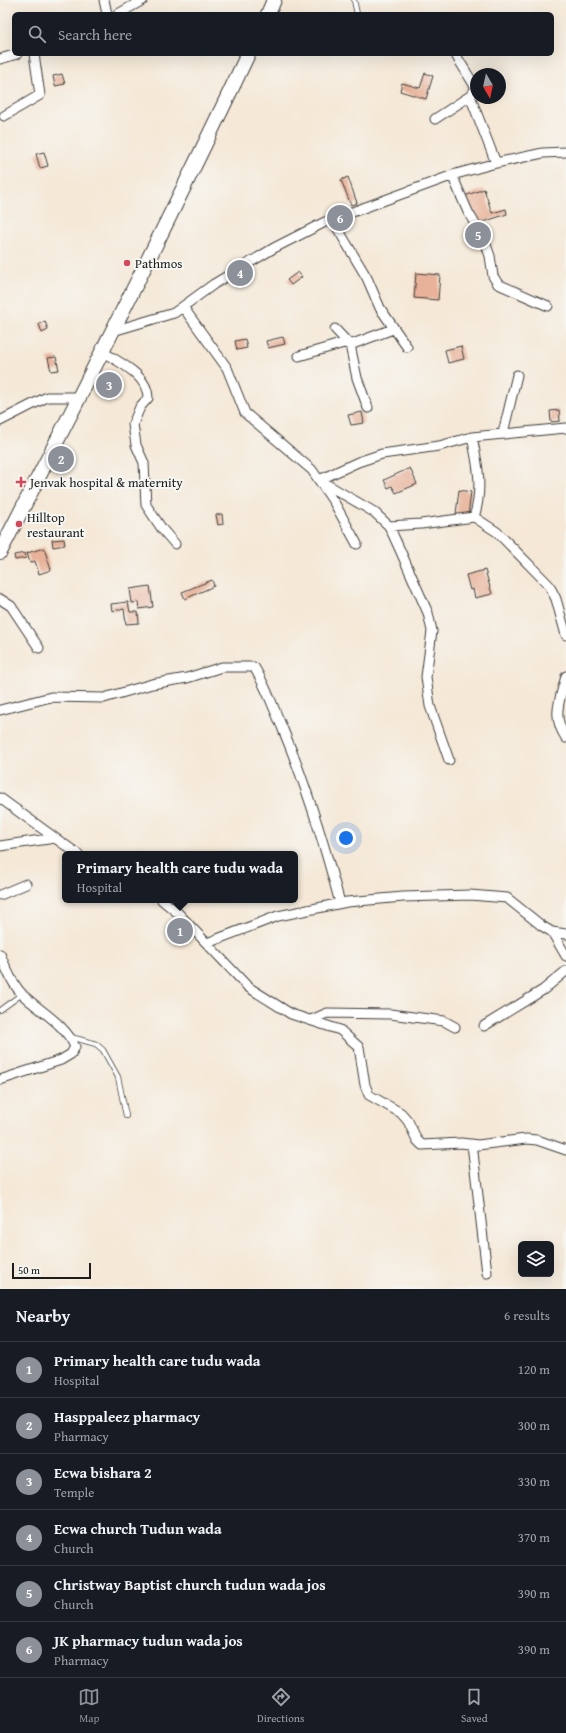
<!DOCTYPE html>
<html lang="en">
<head>
<meta charset="utf-8">
<style>
	:root { --surface:#171b24; --page:#242831; --text:#f1f3f6; --muted:#9ea1a6; --line:#363941; --accent:#8c9099 }
	body { margin:0; font-family:"Gentium Book Plus",serif; background:var(--page); color:var(--text) }
	.controls { position:absolute; right:12px; bottom:12px; display:grid; overflow:hidden; border-radius:6px; box-shadow:0 4px 16px #0002 }
	.controls button { width:36px; height:36px; display:grid; place-items:center; padding:0; border:0; border-bottom:1px solid var(--line); background:var(--surface); color:var(--text); font:20px sans-serif }
	.compass { position:absolute; left:470px; top:68px; width:36px; height:36px; border-radius:50%; background:var(--surface); box-shadow:0 4px 16px #0002; rotate:171deg }
	.scale { position:absolute; left:12px; bottom:10px; width:79px; box-sizing:border-box; padding-left:4px; border:2px solid #1c1c1c; border-top:0; font-size:11px; line-height:14px; white-space:nowrap; color:#1c1c1c; -webkit-text-stroke:3px #f6f6f2; paint-order:stroke }
	.you { position:absolute; left:346px; top:838px; width:14px; height:14px; margin:-10px; border:3px solid #fff; border-radius:50%; background:#1a73e8; box-shadow:0 0 0 6px #1a73e833 }
	.badge { display:grid; place-items:center; width:26px; height:26px; border-radius:50%; background:var(--accent); color:#fff; font-size:13px; font-weight:700 }
	.pin { position:absolute; translate:-50% -50%; border:2px solid #fff; box-shadow:0 1px 4px #0006 }
	.popup { position:absolute; left:62px; top:851px; width:236px; height:52px; box-sizing:border-box; display:grid; place-content:center; border-radius:6px; background:var(--surface); filter:drop-shadow(0 1px 3px #0005); font-size:13px; white-space:nowrap; color:var(--muted) }
	.popup b { font-size:15px; color:var(--text) }
	.popup::after { content:''; position:absolute; left:50%; top:100%; margin-left:-8px; border:8px solid transparent; border-top-color:var(--surface) }
	.list { margin:0; padding:0; list-style:none }
	h2 { display:flex; justify-content:space-between; align-items:center; height:52px; margin:0; padding:0 16px; font-size:17px }
	h2 small { font-size:13px; font-weight:400; color:var(--muted) }
	.list li { display:grid; grid-template-columns:26px 1fr auto; gap:12px; align-items:center; box-sizing:border-box; height:56px; padding:0 16px; border-top:1px solid var(--line) }
	.list b { display:block; font-size:15px; white-space:nowrap }
	.list p { margin:0; font-size:13px; white-space:nowrap; color:var(--muted) }
	.list em { font-size:13px; font-style:normal; color:var(--muted) }
	.icon { flex:none; width:22px; height:22px; fill:none; stroke:currentColor; stroke-width:2; stroke-linecap:round; stroke-linejoin:round }
	.map { position:relative; flex:none; width:566px; height:1289px; overflow:hidden }
	.search { position:absolute; background:var(--surface); box-shadow:0 4px 16px #0002; left:12px; right:12px; top:12px; height:44px; display:flex; align-items:center; gap:10px; box-sizing:border-box; padding:0 14px; border-radius:6px; color:var(--muted); font-size:15px }
	.sheet { height:388px; background:var(--surface) }
	nav { display:flex; justify-content:space-around; align-items:center; box-sizing:border-box; height:56px; border-top:1px solid var(--line); background:var(--surface); font-size:11px; color:var(--muted) }
	nav a { display:grid; justify-items:center; gap:2px }
	nav .on { color:var(--accent) }
	.map>svg:first-child { display:block }
	.building { fill:#e8b29a }
	.lines { fill:none; stroke-linecap:round; stroke-linejoin:round }
	.lane-casing { stroke:#3d3b38; stroke-width:6 }
	.street-casing { stroke:#3d3b38; stroke-width:11 }
	.primary-casing { stroke:#3d3b38; stroke-width:16 }
	.lane { stroke:#fff; stroke-width:4.5 }
	.street { stroke:#fff; stroke-width:9 }
	.primary { stroke:#fff; stroke-width:14 }
	.poi-dot { fill:#d1495b; stroke:#f6f6f2; stroke-width:1.5 }
	.labels { text-anchor:middle; dominant-baseline:central; stroke-width:4; stroke-linejoin:round; paint-order:stroke }
	.poi-label { font-size:13px; fill:#1c1c1c; stroke:#f6f6f2; text-anchor:start }
</style>
</head>
<body>
<div class="map">
<svg width="566" height="1289" viewBox="0 0 566 1289">
	<rect width="100%" height="100%" fill="#f6f6f2"/>
	<filter id="ink" filterUnits="userSpaceOnUse"><feTurbulence type="fractalNoise" baseFrequency=".025" numOctaves="2"/><feDisplacementMap in="SourceGraphic" scale="8" xChannelSelector="R" yChannelSelector="G"/><feConvolveMatrix kernelMatrix="1 2 1 2 8 2 1 2 1" color-interpolation-filters="sRGB"/></filter>
	<filter id="wash" filterUnits="userSpaceOnUse"><feTurbulence type="fractalNoise" baseFrequency=".012" numOctaves="4" result="noise"/><feDisplacementMap in="SourceGraphic" scale="16" xChannelSelector="R" yChannelSelector="G"/><feGaussianBlur stdDeviation="0.9" result="paint"/><feColorMatrix in="noise" values="0 0 0 0 0 0 0 0 0 0 0 0 0 0 0 0 0 1.4 0 .05"/><feComposite in="paint" operator="in"/></filter>
	<g filter="url(#wash)">
		<rect width="100%" height="100%" fill="#f5e8d7"/>
		<g id="blocks">
			<!-- building -->
			<path class="building" d="M425,73L433,76L426,99L400,91L402,83L420,88Z
				M62,74L65,84L55,86L53,76Z
				M44,152L48,166L40,168L36,154Z
				M348,177L357,203L351,205L341,180Z
				M484,189L492,213L506,209L507,214L477,224L470,206L463,209L459,198Z
				M298,272L302,277L291,285L287,280Z
				M416,273L440,275L438,300L414,298Z
				M45,321L48,330L42,333L39,324Z
				M283,337L285,344L268,348L266,341Z
				M245,339L247,348L237,350L235,341Z
				M461,346L464,359L448,363L445,350Z
				M56,357L59,370L51,371L48,358Z
				M559,410L560,421L551,422L550,411Z
				M362,412L364,423L351,425L348,415Z
				M410,468L417,484L396,493L392,486L388,488L384,480Z
				M459,490L471,492L468,516L456,514Z
				M222,514L223,524L218,525L216,515Z
				M64,539L65,545L53,547L52,540Z
				M44,548L51,570L39,574L35,561L30,563L27,553Z
				M25,553L26,558L15,560L14,555Z
				M485,570L492,594L475,598L473,589L470,590L466,575Z
				M212,580L214,586L185,599L182,592Z
				M150,586L153,607L139,609L138,602L132,603L130,589Z
				M128,602L130,612H138L139,623L126,624L124,609L112,611L111,604Z"/>
		</g>
	</g>
	<g filter="url(#ink)">
		<use href="#blocks" fill-opacity="0" stroke="#3d3b38" stroke-width="1"/>
		<g class="lines">
			<defs>
				<path id="lane" d="M354,0L357,14
					M0,1010L22,994
					M71,1037L96,1044L103,1050L118,1077L126,1116"/>
				<path id="street" d="M104,0L107,14
					M118,14L143,0
					M457,57L476,88
					M0,59L17,54
					M476,89L470,96L496,163
					M4,116L40,95L34,54
					M435,119L470,96
					M452,175L468,212L484,239L490,256L493,276L498,284L548,306
					M332,219L367,278L380,308L407,347
					M183,307L227,368L245,413L312,470L335,504L357,544
					M335,329L350,345L357,378L368,408
					M113,331L174,313L214,284L274,248L325,222L456,174L496,163L543,153L566,152
					M103,352C120,363 148,375 148,398L140,407L133,424L136,445L144,463L146,505L162,529L175,544
					M299,356L344,343L350,345L393,329
					M0,421L47,397H80
					M503,433L517,375
					M472,437C478,465 483,490 474,517
					M319,480L374,512L389,526L400,550L428,613L432,631L426,677L430,706L449,760
					M319,480L358,462L382,454L439,446L472,437L566,428
					M389,526L421,524L474,517L497,532L549,585L556,599L566,635
					M0,599L11,606L39,648
					M566,676C560,701 551,715 566,738
					M0,710L51,697L104,698L152,684L187,678L222,667H254C266,686 273,707 282,727C306,784 324,843 340,903
					M0,798L55,838
					M0,846L55,838L78,854
					M0,895L26,884
					M162,900L178,913L248,987L291,1014L340,1030L350,1039L359,1047L365,1085L369,1095L401,1113L408,1121L417,1140L422,1145L461,1143L478,1145L526,1139L537,1140L566,1150
					M552,932L566,956
					M207,943L278,916L347,902L403,897L470,895L507,898L542,926L552,932L566,934
					M0,954C6,968 12,984 23,995C40,1011 66,1025 75,1047L71,1054L61,1060L0,1080
					M311,1020L327,1013L390,1014L444,1021L455,1027
					M484,1026L543,990L566,971
					M472,1144L487,1273"/>
				<path id="primary" d="M268,14L274,0
					M0,552C85,387 169,221 248,54"/>
			</defs>
			<!-- lane casing -->
			<use href="#lane" class="lane-casing"/>
			<!-- street casing -->
			<use href="#street" class="street-casing"/>
			<!-- primary casing -->
			<use href="#primary" class="primary-casing"/>
			<!-- lane -->
			<use href="#lane" class="lane"/>
			<!-- street -->
			<use href="#street" class="street"/>
			<!-- primary -->
			<use href="#primary" class="primary"/>
		</g>
	</g>
	<!-- markers -->
	<g class="poi-dot">
		<circle cx="127" cy="263" r="4"/>
		<path d="M19 476h4v4h4v4h-4v4h-4v-4h-4v-4h4z"/>
		<circle cx="19" cy="524" r="4"/>
	</g>
	<g class="labels">
		<!-- poi labels -->
		<g class="poi-label">
			<text x="135" y="263">Pathmos</text>
			<text x="30" y="482">Jenvak hospital &amp; maternity</text>
			<text x="27" y="517">Hilltop<tspan x="27" dy="15">restaurant</tspan></text>
		</g>
	</g>
</svg>
<div class="controls">
<button><svg class="icon" aria-label="layers" viewBox="0 0 24 24"><path d="M12 4l9 5-9 5-9-5zM3 14l9 5 9-5"/></svg></button>
</div>
<svg class="compass" viewBox="-18 -18 36 36"><path d="M0-13l5 13h-10z" fill="#e53935"/><path d="M0 13l5-13h-10z" fill="#9ea1a6"/></svg>
<div class="scale">50 m</div>
<div class="you"></div>
<div class="pin badge" style="left:180px;top:931px">1</div>
<div class="popup"><b>Primary health care tudu wada</b>Hospital</div>
<div class="pin badge" style="left:61px;top:459px">2</div>
<div class="pin badge" style="left:109px;top:385px">3</div>
<div class="pin badge" style="left:240px;top:273px">4</div>
<div class="pin badge" style="left:478px;top:235px">5</div>
<div class="pin badge" style="left:340px;top:218px">6</div>
<div class="search"><svg class="icon" aria-label="search" viewBox="0 0 24 24"><circle cx="10" cy="10" r="6"/><path d="M15 15l6 6"/></svg>Search here</div>
</div>
<section class="sheet">
<h2>Nearby<small>6 results</small></h2>
<ul class="list">
<li><span class="badge">1</span><div><b>Primary health care tudu wada</b><p>Hospital</p></div><em>120 m</em></li>
<li><span class="badge">2</span><div><b>Hasppaleez pharmacy</b><p>Pharmacy</p></div><em>300 m</em></li>
<li><span class="badge">3</span><div><b>Ecwa bishara 2</b><p>Temple</p></div><em>330 m</em></li>
<li><span class="badge">4</span><div><b>Ecwa church Tudun wada</b><p>Church</p></div><em>370 m</em></li>
<li><span class="badge">5</span><div><b>Christway Baptist church tudun wada jos</b><p>Church</p></div><em>390 m</em></li>
<li><span class="badge">6</span><div><b>JK pharmacy tudun wada jos</b><p>Pharmacy</p></div><em>390 m</em></li>
</ul>
</section>
<nav>
<a class="on"><svg class="icon" aria-label="map" viewBox="0 0 24 24"><path d="M3 6l6-2 6 2 6-2v14l-6 2-6-2-6 2zM9 4v14M15 6v14"/></svg>Map</a>
<a><svg class="icon" aria-label="directions" viewBox="0 0 24 24"><path d="M12 3l9 9-9 9-9-9zM9 14v-3h6M13 9l2 2-2 2"/></svg>Directions</a>
<a><svg class="icon" aria-label="saved" viewBox="0 0 24 24"><path d="M7 4h10v16l-5-4-5 4z"/></svg>Saved</a>
</nav>
</body>
</html>
